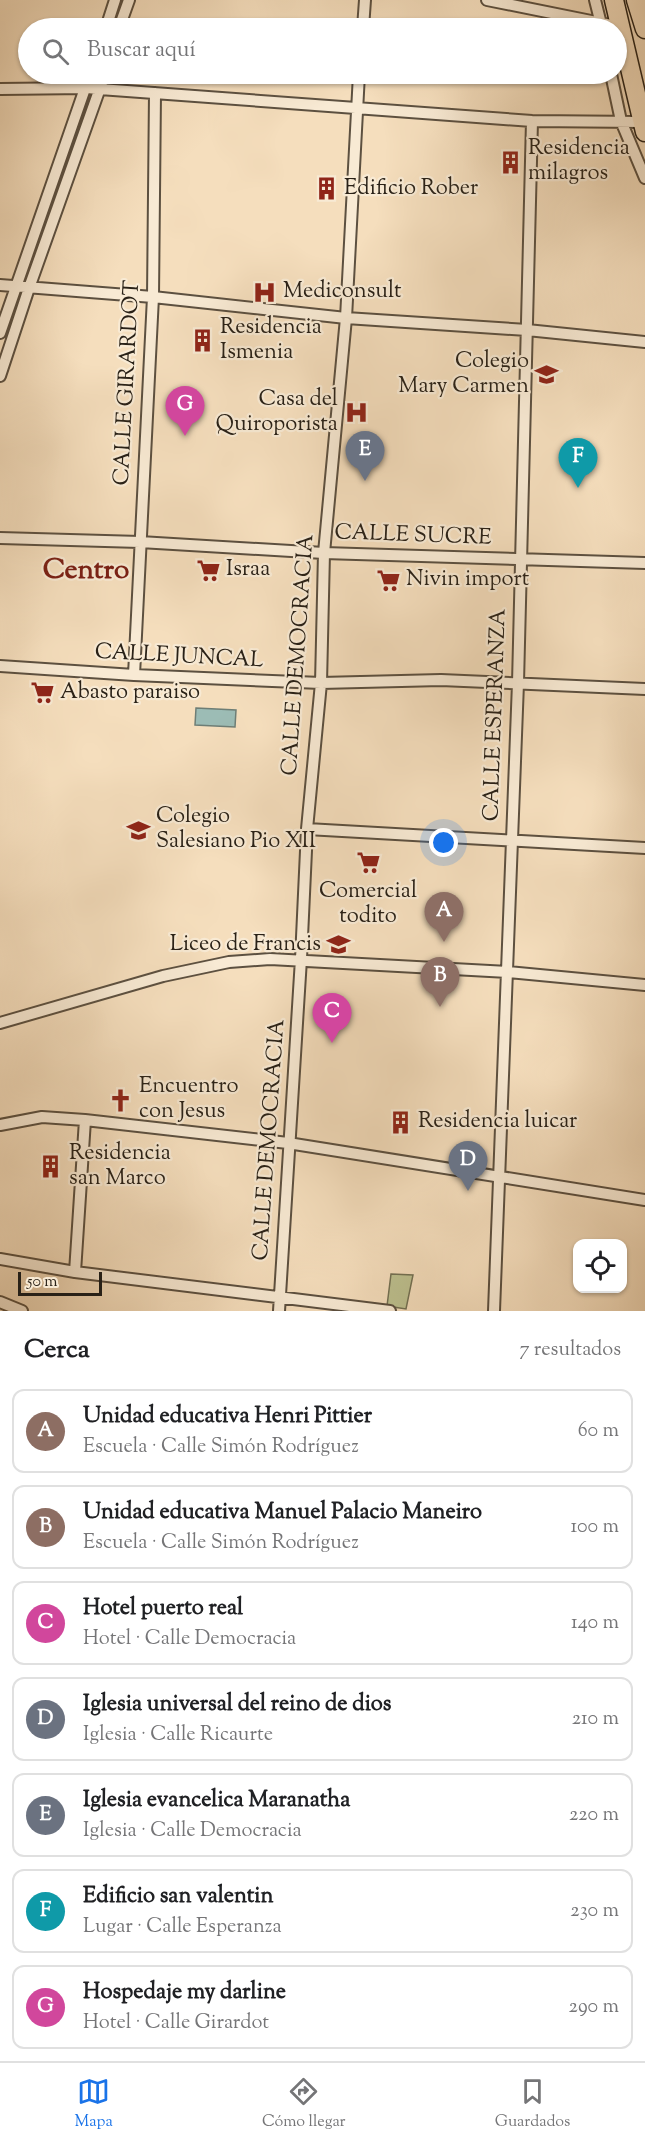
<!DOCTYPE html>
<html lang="es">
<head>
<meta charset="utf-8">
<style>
	:root { --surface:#fff; --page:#f6f6f6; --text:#202124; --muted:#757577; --line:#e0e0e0; --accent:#1a73e8 }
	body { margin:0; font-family:"Sorts Mill Goudy",serif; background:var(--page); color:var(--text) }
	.controls { position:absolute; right:18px; bottom:18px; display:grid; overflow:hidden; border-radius:12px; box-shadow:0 2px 4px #0004 }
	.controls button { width:54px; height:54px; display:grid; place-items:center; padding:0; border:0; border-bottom:2px solid var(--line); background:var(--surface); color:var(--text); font:30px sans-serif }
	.scale { position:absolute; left:18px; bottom:15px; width:84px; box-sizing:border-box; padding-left:6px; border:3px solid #292117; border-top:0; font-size:16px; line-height:21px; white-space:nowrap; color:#292117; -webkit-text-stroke:4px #f8ead4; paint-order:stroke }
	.you { position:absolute; left:444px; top:843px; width:21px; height:21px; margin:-15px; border:4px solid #fff; border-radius:50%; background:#1a73e8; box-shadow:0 0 0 9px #1a73e833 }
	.badge { display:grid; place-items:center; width:39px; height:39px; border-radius:50%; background:var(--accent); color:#fff; font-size:20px; font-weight:700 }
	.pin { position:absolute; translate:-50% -50px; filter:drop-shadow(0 2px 3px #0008) }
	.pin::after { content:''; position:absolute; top:32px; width:21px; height:18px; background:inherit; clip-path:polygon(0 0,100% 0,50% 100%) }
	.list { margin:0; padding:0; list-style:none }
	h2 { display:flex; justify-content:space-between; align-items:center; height:78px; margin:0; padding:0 24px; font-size:26px }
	h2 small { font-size:20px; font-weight:400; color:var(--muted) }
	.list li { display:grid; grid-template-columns:39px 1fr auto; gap:18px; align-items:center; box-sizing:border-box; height:84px; margin:0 12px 12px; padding:0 12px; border:2px solid var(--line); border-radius:12px }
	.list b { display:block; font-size:22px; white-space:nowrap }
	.list p { margin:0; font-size:20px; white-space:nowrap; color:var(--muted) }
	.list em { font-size:20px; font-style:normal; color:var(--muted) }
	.icon { flex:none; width:33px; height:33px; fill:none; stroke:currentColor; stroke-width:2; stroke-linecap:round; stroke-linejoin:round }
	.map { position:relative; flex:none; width:645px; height:1311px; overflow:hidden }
	.search { position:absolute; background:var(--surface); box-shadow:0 2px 4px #0004; left:18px; right:18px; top:18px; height:66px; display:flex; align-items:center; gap:15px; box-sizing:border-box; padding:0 21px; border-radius:33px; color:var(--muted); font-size:22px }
	.sheet { height:750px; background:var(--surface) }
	nav { display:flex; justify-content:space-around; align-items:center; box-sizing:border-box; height:84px; border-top:2px solid var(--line); background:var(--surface); font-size:16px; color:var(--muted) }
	nav a { display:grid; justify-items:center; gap:3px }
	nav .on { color:var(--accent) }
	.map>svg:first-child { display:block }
	.green { fill:#bdc190; stroke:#737154; stroke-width:1.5 }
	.water { fill:#9cbcb5; stroke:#6e7e76; stroke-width:1.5 }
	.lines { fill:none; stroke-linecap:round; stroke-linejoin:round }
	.street-casing { stroke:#5c5040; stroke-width:14 }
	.highway-casing { stroke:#292117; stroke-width:21 }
	.street { stroke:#f8ead4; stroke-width:10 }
	.highway { stroke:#f5debd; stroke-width:18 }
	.labels { text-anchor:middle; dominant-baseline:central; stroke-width:4.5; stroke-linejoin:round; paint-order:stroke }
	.poi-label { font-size:22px; fill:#292117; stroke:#f8ead4; text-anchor:start }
	.street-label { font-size:22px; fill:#292117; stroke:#f8ead4 }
	.district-label { font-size:28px; font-weight:bold; fill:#7a1f14; stroke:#f8ead4 }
</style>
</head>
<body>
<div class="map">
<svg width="645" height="1311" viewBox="0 0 645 1311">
	<rect width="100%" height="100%" fill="#f5debd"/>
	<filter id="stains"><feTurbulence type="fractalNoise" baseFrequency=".00333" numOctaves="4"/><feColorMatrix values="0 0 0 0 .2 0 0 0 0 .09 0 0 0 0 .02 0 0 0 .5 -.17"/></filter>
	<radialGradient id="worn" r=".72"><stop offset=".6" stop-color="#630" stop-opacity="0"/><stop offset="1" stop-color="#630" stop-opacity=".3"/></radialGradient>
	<!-- green -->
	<path class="green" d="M391,1274L413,1275L406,1309L387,1306Z"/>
	<!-- water -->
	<path class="water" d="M196,708L236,710L235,727L195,725Z"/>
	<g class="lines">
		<defs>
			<path id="street" d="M487,0L621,27
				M595,0L602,28
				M106,28L115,0
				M119,28L129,0
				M363,28L365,0
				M611,74L621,121L645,178
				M0,89L86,88L532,121L642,122
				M0,285L153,297L346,318L527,330L645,342
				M0,333L90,74
				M0,376L29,288L105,74
				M0,538L140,542L324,553L645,563
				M0,666L134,675L321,683L441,680L645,689
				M134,675L153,297L155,93
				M307,829L645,848
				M0,1023L163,976L229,962L270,959L508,972L645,985
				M0,1125L42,1117L85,1120L288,1143L645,1200
				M0,1259L75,1272L390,1311
				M75,1272L85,1120
				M0,1302L22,1311
				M279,1311L301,959L307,829L321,683L324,553L346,318L359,74
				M494,1311L518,683L532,121"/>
			<path id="highway" d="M614,0L645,132
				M636,0L645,29"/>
		</defs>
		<!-- street casing -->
		<use href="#street" class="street-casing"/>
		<!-- highway casing -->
		<use href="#highway" class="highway-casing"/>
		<!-- street -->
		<use href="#street" class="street"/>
		<!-- highway -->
		<use href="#highway" class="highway"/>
	</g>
	<!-- icons -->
	<defs>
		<symbol id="building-bare" viewBox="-9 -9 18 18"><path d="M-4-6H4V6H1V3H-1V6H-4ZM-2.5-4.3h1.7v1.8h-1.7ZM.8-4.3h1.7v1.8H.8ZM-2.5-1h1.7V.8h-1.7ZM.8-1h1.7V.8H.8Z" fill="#8f2418" stroke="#f8ead4" stroke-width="2.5" paint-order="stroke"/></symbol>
		<symbol id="hospital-bare" viewBox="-9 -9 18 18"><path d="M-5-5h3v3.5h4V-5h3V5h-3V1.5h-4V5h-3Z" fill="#8f2418" stroke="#f8ead4" stroke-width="2.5" paint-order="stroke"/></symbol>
		<symbol id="school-bare" viewBox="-9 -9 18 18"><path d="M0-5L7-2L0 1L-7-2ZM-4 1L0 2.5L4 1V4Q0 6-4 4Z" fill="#8f2418" stroke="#f8ead4" stroke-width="2.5" paint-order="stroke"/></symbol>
		<symbol id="supermarket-bare" viewBox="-9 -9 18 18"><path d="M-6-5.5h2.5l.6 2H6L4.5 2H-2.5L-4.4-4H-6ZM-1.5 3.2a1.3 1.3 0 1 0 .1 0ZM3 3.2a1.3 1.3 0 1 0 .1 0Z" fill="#8f2418" stroke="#f8ead4" stroke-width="2.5" paint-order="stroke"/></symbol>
		<symbol id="church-bare" viewBox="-9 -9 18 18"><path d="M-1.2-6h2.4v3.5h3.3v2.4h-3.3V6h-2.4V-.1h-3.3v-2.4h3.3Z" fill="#8f2418" stroke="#f8ead4" stroke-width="2.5" paint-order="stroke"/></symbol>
	</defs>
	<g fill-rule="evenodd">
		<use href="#building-bare" x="494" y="146" width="33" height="33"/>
		<use href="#building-bare" x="310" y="172" width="33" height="33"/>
		<use href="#hospital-bare" x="248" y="276" width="33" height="33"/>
		<use href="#building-bare" x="186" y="324" width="33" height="33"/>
		<use href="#school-bare" x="530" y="358" width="33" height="33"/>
		<use href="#hospital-bare" x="340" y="396" width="33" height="33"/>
		<use href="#supermarket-bare" x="192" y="554" width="33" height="33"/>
		<use href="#supermarket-bare" x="372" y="564" width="33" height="33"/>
		<use href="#supermarket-bare" x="26" y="676" width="33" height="33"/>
		<use href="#school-bare" x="122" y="814" width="33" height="33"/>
		<use href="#supermarket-bare" x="352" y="846" width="33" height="33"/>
		<use href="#school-bare" x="322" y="928" width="33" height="33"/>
		<use href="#church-bare" x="104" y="1084" width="33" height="33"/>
		<use href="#building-bare" x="384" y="1106" width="33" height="33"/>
		<use href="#building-bare" x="34" y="1150" width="33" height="33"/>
	</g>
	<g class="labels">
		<!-- poi labels -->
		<g class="poi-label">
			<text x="528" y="149">Residencia<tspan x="528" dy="25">milagros</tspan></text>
			<text x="344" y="189">Edificio Rober</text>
			<text x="283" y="292">Mediconsult</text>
			<text x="220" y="328">Residencia<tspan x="220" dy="25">Ismenia</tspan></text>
			<text x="529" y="362" text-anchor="end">Colegio<tspan x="529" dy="25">Mary Carmen</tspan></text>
			<text x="338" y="400" text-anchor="end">Casa del<tspan x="338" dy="25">Quiroporista</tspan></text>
			<text x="226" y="570">Israa</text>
			<text x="406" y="580">Nivin import</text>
			<text x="60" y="693">Abasto paraiso</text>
			<text x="156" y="817">Colegio<tspan x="156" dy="25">Salesiano Pio XII</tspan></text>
			<text x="368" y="892" text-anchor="middle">Comercial<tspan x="368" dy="25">todito</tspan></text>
			<text x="321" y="945" text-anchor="end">Liceo de Francis</text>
			<text x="139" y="1087">Encuentro<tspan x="139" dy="25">con Jesus</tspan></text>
			<text x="418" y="1122">Residencia luicar</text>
			<text x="69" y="1154">Residencia<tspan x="69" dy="25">san Marco</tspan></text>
		</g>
		<!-- street labels -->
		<g class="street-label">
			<text transform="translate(128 383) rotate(-87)">CALLE GIRARDOT</text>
			<text transform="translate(413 536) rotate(2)">CALLE SUCRE</text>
			<text transform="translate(299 655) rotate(-86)">CALLE DEMOCRACIA</text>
			<text transform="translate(179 657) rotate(3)">CALLE JUNCAL</text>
			<text transform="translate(496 715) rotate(-88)">CALLE ESPERANZA</text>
			<text transform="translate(270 1140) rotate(-86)">CALLE DEMOCRACIA</text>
		</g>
		<!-- district labels -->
		<g class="district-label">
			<text x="86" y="571">Centro</text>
		</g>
	</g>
	<rect width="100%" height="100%" filter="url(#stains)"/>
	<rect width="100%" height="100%" fill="url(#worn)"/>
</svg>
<div class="controls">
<button><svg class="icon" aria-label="locate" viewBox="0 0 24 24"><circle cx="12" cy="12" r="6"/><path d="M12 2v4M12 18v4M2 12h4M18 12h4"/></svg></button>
</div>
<div class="scale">50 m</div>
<div class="you"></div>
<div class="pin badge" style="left:444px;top:942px;background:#8d6e63">A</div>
<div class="pin badge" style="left:440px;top:1007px;background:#8d6e63">B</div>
<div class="pin badge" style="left:332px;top:1043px;background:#d1479c">C</div>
<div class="pin badge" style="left:468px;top:1191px;background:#6b7280">D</div>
<div class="pin badge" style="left:365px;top:481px;background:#6b7280">E</div>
<div class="pin badge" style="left:578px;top:488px;background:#0f9aa8">F</div>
<div class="pin badge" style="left:185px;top:436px;background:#d1479c">G</div>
<div class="search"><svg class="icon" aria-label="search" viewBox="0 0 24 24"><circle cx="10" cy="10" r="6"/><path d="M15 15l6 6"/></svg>Buscar aquí</div>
</div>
<section class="sheet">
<h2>Cerca<small>7 resultados</small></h2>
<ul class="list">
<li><span class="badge" style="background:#8d6e63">A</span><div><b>Unidad educativa Henri Pittier</b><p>Escuela · Calle Simón Rodríguez</p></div><em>60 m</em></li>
<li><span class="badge" style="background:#8d6e63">B</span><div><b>Unidad educativa Manuel Palacio Maneiro</b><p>Escuela · Calle Simón Rodríguez</p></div><em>100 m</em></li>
<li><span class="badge" style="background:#d1479c">C</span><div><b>Hotel puerto real</b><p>Hotel · Calle Democracia</p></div><em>140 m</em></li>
<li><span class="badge" style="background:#6b7280">D</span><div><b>Iglesia universal del reino de dios</b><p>Iglesia · Calle Ricaurte</p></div><em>210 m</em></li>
<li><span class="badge" style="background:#6b7280">E</span><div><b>Iglesia evancelica Maranatha</b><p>Iglesia · Calle Democracia</p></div><em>220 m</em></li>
<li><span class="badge" style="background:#0f9aa8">F</span><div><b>Edificio san valentin</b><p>Lugar · Calle Esperanza</p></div><em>230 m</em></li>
<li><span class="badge" style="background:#d1479c">G</span><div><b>Hospedaje my darline</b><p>Hotel · Calle Girardot</p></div><em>290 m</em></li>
</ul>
</section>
<nav>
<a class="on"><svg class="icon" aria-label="map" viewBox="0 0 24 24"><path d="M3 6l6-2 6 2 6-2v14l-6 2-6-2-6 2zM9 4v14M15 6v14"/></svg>Mapa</a>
<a><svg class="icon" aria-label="directions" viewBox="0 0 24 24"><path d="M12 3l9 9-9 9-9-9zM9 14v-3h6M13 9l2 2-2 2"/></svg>Cómo llegar</a>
<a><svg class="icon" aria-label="saved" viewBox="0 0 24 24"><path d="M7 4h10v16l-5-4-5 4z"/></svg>Guardados</a>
</nav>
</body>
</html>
